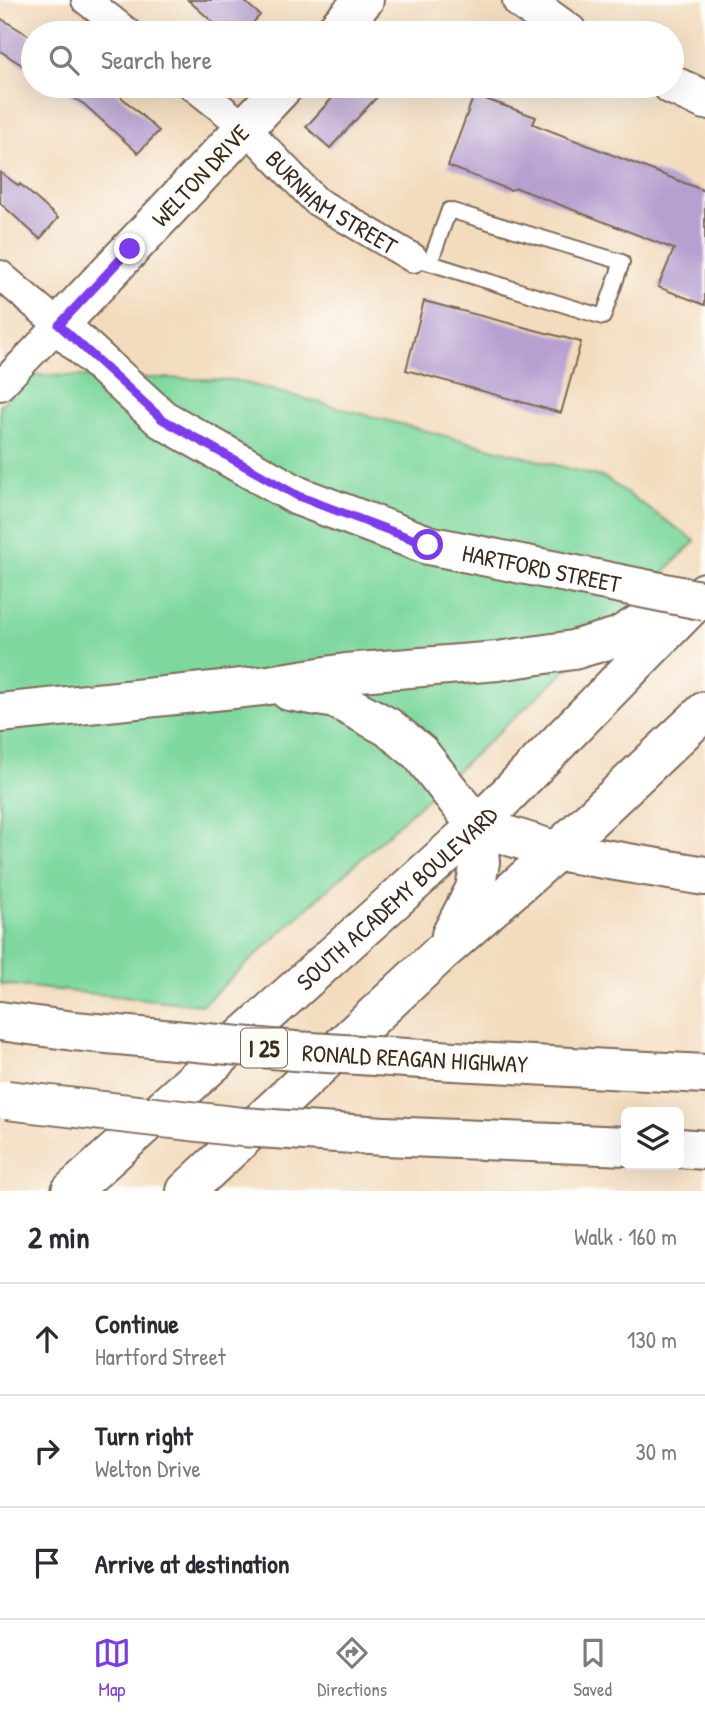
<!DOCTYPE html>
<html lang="en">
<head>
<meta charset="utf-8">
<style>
	:root { --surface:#fff; --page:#f7f7f7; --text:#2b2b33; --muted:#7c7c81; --line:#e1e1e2; --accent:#7c3aed }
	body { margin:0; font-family:"Patrick Hand",sans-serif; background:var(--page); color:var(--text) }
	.controls { position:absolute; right:21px; bottom:21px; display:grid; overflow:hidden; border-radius:10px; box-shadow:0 7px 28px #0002 }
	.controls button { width:63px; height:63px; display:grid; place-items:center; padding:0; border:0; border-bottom:2px solid var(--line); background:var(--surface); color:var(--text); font:35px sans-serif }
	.stop { position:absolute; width:21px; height:21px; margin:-16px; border:5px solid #7c3aed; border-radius:50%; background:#fff }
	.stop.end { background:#7c3aed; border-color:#fff; box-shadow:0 2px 7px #0008 }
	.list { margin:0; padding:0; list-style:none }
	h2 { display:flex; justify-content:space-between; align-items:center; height:91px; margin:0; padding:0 28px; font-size:30px }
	h2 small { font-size:23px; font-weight:400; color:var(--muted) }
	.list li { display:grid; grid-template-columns:46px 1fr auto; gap:21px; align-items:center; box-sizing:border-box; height:112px; padding:0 28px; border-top:2px solid var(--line) }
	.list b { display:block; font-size:26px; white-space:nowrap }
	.list p { margin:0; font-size:23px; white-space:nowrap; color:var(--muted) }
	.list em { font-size:23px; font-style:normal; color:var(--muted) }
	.icon { flex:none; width:38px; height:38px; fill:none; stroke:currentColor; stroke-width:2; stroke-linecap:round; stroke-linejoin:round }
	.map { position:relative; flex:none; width:705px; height:1191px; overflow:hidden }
	.search { position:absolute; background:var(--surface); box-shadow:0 7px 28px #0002; left:21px; right:21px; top:21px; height:77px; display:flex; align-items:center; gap:18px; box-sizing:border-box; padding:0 24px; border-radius:38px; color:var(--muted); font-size:26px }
	.sheet { height:427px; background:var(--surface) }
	nav { display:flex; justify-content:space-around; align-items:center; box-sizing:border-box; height:98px; border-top:2px solid var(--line); background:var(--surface); font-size:19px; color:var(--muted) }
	nav a { display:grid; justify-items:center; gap:4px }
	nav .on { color:var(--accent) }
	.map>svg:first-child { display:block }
	.green { fill:#7ed89e; stroke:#5c815e; stroke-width:2 }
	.building { fill:#b7a0d0 }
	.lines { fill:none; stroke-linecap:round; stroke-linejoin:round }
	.lane-casing { stroke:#7b6856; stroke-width:18 }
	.street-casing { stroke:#7b6856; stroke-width:32 }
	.secondary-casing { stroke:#7b6856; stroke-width:42 }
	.highway-casing { stroke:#7b6856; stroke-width:42 }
	.lane { stroke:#fff; stroke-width:14 }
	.street { stroke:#fff; stroke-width:28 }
	.secondary { stroke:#fff; stroke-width:38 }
	.highway { stroke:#fff; stroke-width:38 }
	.secondary-bridge-casing { stroke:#7b6856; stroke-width:42; stroke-linecap:butt }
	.highway-bridge-casing { stroke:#7b6856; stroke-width:42; stroke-linecap:butt }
	.secondary-bridge { stroke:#fff; stroke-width:38 }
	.highway-bridge { stroke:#fff; stroke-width:38 }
	.route { stroke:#7c3aed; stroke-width:9 }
	.labels { text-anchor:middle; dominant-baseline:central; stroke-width:7; stroke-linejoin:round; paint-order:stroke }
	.shield { fill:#fdfcf7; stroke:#75695f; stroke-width:2 }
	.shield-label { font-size:23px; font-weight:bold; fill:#3b2a1e }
	.street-label { font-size:24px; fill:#3b2a1e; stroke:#fdfcf7 }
</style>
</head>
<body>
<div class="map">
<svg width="705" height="1191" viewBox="0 0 705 1191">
	<rect width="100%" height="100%" fill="#fdfcf7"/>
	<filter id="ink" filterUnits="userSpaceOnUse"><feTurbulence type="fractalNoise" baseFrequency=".0143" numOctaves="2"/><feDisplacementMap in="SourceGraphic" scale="14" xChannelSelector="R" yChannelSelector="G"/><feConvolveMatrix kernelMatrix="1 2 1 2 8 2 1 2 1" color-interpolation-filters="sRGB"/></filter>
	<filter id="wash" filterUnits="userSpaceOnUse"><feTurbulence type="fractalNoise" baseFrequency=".00686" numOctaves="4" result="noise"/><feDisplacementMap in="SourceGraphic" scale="28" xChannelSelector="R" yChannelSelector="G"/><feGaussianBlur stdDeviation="1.57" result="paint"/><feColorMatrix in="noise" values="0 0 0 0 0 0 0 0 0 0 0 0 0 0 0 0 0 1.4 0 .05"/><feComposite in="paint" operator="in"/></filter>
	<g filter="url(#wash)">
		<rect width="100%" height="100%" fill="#f3dcbe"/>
		<!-- green -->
		<path class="green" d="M34,375L234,380L605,478L695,541L563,673L202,1005L0,984V405Z"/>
		<g id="blocks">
			<!-- building -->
			<path class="building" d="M188,0H243L260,15L244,33H225Z
				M0,18L33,38V72L0,51Z
				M56,86H109L159,131L138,153L85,105Z
				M343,86H387L330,148L306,127Z
				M474,95L536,117L533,124L705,191V305L658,287L674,249L517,188L510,190L448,166Z
				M0,172L19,186L20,184L58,218L40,239L0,203Z
				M424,301L581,342L561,413L406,370Z"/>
		</g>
	</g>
	<g filter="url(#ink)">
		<use href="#blocks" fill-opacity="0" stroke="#7b6856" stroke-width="2"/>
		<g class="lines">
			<defs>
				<path id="lane" d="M413,258L430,263L603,317L622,262L449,210L430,263"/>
				<g id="street">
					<path d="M86,0L128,33"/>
					<path id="s1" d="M193,86L245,127L316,201L413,258"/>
					<path d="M0,275L59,325L0,386"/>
				</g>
				<path id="secondary" d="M333,33L364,0
					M284,86L59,325L162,419L298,496L428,545"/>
				<g id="highway">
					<path d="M522,0L568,33"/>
					<path d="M672,85L705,100"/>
					<path d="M289,691L336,699L388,727L420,753L477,826L480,862L475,889L451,935"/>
					<path d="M0,713L262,686L346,673L498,661L573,650L618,637L674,603"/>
					<path d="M477,826L557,851L705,876"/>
					<path d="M0,1021L74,1031"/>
					<path d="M454,1061L705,1074"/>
					<path d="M384,1136L626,1146"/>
					<path d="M679,1148L705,1150"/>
					<path id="s2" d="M71,1191L477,826L705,592"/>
					<path d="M186,1191L442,952L557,851L705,711"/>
				</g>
			</defs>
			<!-- lane casing -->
			<use href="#lane" class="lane-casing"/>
			<!-- street casing -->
			<use href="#street" class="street-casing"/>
			<!-- secondary casing -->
			<use href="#secondary" class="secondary-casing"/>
			<!-- highway casing -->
			<use href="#highway" class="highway-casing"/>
			<!-- lane -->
			<use href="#lane" class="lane"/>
			<!-- street -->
			<use href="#street" class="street"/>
			<!-- secondary -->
			<use href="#secondary" class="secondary"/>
			<!-- highway -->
			<use href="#highway" class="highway"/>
			<defs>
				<g id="secondary-bridge">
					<path id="s3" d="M428,545L705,601"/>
				</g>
				<path id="highway-bridge" d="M74,1031L295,1051L454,1061
					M7,1100L242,1127L384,1136"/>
			</defs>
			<!-- secondary-bridge casing -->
			<use href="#secondary-bridge" class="secondary-bridge-casing"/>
			<!-- highway-bridge casing -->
			<use href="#highway-bridge" class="highway-bridge-casing"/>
			<!-- secondary-bridge -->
			<use href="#secondary-bridge" class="secondary-bridge"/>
			<!-- highway-bridge -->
			<use href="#highway-bridge" class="highway-bridge"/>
		</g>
	</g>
	<g class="lines" filter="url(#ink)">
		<!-- route -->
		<path class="route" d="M130,249L59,325L162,419L298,496L428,545"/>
	</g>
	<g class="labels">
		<!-- shield labels -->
		<rect class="shield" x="241" y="1028.5" width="46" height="39" rx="5"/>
		<g class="shield-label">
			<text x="264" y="1048">I 25</text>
		</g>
		<!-- street labels -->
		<g class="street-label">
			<text transform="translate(200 175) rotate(-47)">WELTON DRIVE</text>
			<text stroke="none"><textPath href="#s1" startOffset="182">BURNHAM STREET</textPath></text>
			<text stroke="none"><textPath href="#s3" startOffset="116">HARTFORD STREET</textPath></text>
			<text stroke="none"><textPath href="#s2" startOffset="438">SOUTH ACADEMY BOULEVARD</textPath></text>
			<text transform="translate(415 1058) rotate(3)">RONALD REAGAN HIGHWAY</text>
		</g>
	</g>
</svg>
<div class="controls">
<button><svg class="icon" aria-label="layers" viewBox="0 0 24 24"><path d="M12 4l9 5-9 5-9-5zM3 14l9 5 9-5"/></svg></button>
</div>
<div class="stop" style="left:428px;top:545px"></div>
<div class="stop end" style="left:130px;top:249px"></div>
<div class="search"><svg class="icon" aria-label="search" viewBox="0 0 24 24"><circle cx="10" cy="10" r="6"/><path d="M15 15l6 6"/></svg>Search here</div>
</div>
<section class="sheet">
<h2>2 min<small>Walk · 160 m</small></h2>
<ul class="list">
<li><svg class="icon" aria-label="ahead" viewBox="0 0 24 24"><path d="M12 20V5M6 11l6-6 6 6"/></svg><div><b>Continue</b><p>Hartford Street</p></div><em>130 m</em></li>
<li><svg class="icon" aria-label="right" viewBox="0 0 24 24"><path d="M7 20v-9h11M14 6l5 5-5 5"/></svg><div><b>Turn right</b><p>Welton Drive</p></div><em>30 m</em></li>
<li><svg class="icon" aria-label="arrive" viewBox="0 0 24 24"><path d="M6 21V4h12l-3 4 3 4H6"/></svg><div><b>Arrive at destination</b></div></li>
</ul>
</section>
<nav>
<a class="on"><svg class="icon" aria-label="map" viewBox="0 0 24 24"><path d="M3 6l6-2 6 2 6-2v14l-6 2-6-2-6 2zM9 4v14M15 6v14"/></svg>Map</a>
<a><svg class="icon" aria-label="directions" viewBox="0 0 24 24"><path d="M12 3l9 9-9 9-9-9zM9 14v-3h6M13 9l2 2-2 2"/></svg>Directions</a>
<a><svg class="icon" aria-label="saved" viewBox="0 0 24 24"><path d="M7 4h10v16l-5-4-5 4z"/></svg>Saved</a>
</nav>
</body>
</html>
